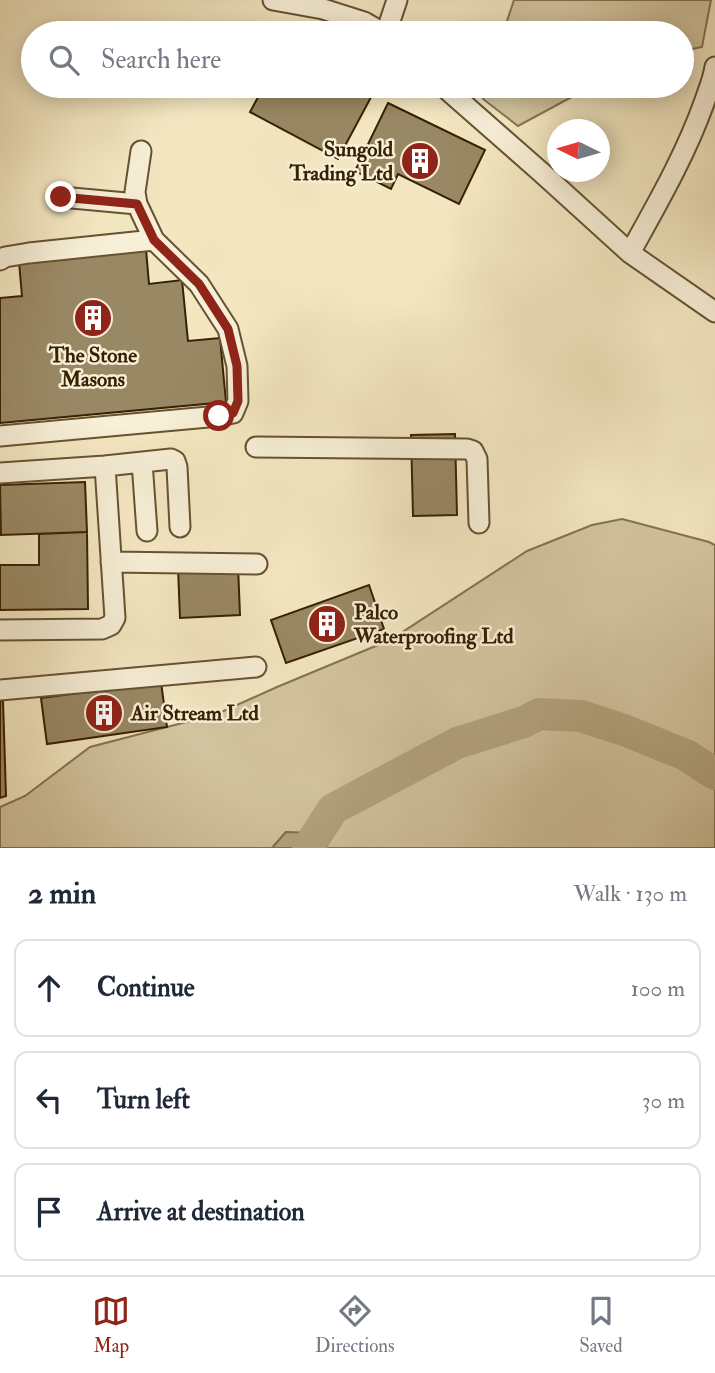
<!DOCTYPE html>
<html lang="en">
<head>
<meta charset="utf-8">
<style>
	:root { --surface:#fff; --page:#f2f2f3; --text:#1f2937; --muted:#747a83; --line:#e0e1e3; --accent:#8f2418 }
	body { margin:0; font-family:"IM FELL Double Pica",serif; background:var(--page); color:var(--text) }
	.compass { position:absolute; left:547px; top:119px; width:63px; height:63px; border-radius:50%; background:var(--surface); box-shadow:0 4px 18px #0003; rotate:275deg }
	.stop { position:absolute; width:21px; height:21px; margin:-16px; border:5px solid #8f2418; border-radius:50%; background:#fff }
	.stop.end { background:#8f2418; border-color:#fff; box-shadow:0 2px 7px #0008 }
	.list { margin:0; padding:0; list-style:none }
	h2 { display:flex; justify-content:space-between; align-items:center; height:91px; margin:0; padding:0 28px; font-size:30px }
	h2 small { font-size:23px; font-weight:400; color:var(--muted) }
	.list li { display:grid; grid-template-columns:46px 1fr auto; gap:21px; align-items:center; box-sizing:border-box; height:98px; margin:0 14px 14px; padding:0 14px; border:2px solid var(--line); border-radius:14px }
	.list b { display:block; font-size:26px; white-space:nowrap }
	.list em { font-size:23px; font-style:normal; color:var(--muted) }
	.icon { flex:none; width:38px; height:38px; fill:none; stroke:currentColor; stroke-width:2; stroke-linecap:round; stroke-linejoin:round }
	.map { position:relative; flex:none; width:715px; height:848px; overflow:hidden }
	.search { position:absolute; background:var(--surface); box-shadow:0 4px 18px #0003; left:21px; right:21px; top:21px; height:77px; display:flex; align-items:center; gap:18px; box-sizing:border-box; padding:0 24px; border-radius:38px; color:var(--muted); font-size:26px }
	.sheet { height:427px; background:var(--surface) }
	nav { display:flex; justify-content:space-around; align-items:center; box-sizing:border-box; height:98px; border-top:2px solid var(--line); background:var(--surface); font-size:19px; color:var(--muted) }
	nav a { display:grid; justify-items:center; gap:4px }
	nav .on { color:var(--accent) }
	.map>svg:first-child { display:block }
	.green { fill:#d3c5a0; stroke:#867350; stroke-width:2 }
	.water { fill:#b3a47f; stroke:#82704c; stroke-width:2 }
	.lines { fill:none; stroke-linecap:round; stroke-linejoin:round }
	.river { stroke:#b3a47f; stroke-width:32 }
	.building { fill:#998864; stroke:#382100; stroke-width:2 }
	.minor-casing { stroke:#675230; stroke-width:23 }
	.minor { stroke:#f7efd7; stroke-width:19 }
	.route { stroke:#8f2418; stroke-width:9 }
	.labels { text-anchor:middle; dominant-baseline:central; stroke-width:5; stroke-linejoin:round; paint-order:stroke }
	.poi-label { font-size:21px; font-weight:bold; fill:#382100; stroke:#f7efd7; text-anchor:start }
</style>
</head>
<body>
<div class="map">
<svg width="715" height="848" viewBox="0 0 715 848">
	<rect width="100%" height="100%" fill="#f3e7c1"/>
	<filter id="stains"><feTurbulence type="fractalNoise" baseFrequency=".00286" numOctaves="4"/><feColorMatrix values="0 0 0 0 .2 0 0 0 0 .09 0 0 0 0 .02 0 0 0 .5 -.17"/></filter>
	<radialGradient id="worn" r=".72"><stop offset=".6" stop-color="#630" stop-opacity="0"/><stop offset="1" stop-color="#630" stop-opacity=".3"/></radialGradient>
	<!-- green -->
	<path class="green" d="M514,0H711L702,47L682,51V33H503Z
		M487,86H592L518,126L483,99Z
		M622,519L709,542L715,545V848H323L326,845L286,832L272,848H0V807L25,796L90,747L217,714L277,687L390,640L527,551L592,525Z"/>
	<!-- water -->
	<path class="water" d="M286,832L315,833L326,845L323,848H272Z"/>
	<g class="lines">
		<!-- river -->
		<path class="river" d="M308,848L333,809L457,743L524,722L539,714L581,716L624,730L686,755L715,774"/>
	</g>
	<!-- building -->
	<path class="building" d="M264,86H377L338,159L250,112Z
		M388,103L485,150L459,204L398,174L391,189L355,171Z
		M146,249L149,284L182,280L188,341L220,338L226,402L0,423V298L22,296L19,262Z
		M455,434L457,515L413,516L411,435Z
		M85,482L87,532L1,535L0,485Z
		M87,532L88,609L0,610V565H39V534Z
		M238,565L240,615L180,618L178,568Z
		M369,585L384,629L286,663L271,620Z
		M161,682L167,727L47,744L41,698Z
		M0,701H3L6,796L0,798Z"/>
	<g class="lines">
		<defs>
			<path id="minor" d="M273,0L323,9L364,22L383,33
				M386,33L397,0
				M443,86L542,173L630,253L715,312
				M61,197L137,204
				M630,253C657,204 685,156 704,103C708,91 713,80 715,67
				M0,260L5,257L29,253L154,240
				M0,436L219,416L233,413L238,401L237,366L228,329L199,284L154,240L137,204L135,192L141,151
				M256,447L467,449L473,451L477,459L479,523
				M142,462L147,531
				M0,473L105,466L171,459L175,461L177,467L180,527
				M111,562L257,564
				M0,630L102,629L111,625L115,618L105,466
				M0,690L256,667"/>
		</defs>
		<!-- minor casing -->
		<use href="#minor" class="minor-casing"/>
		<!-- minor -->
		<use href="#minor" class="minor"/>
	</g>
	<g class="lines">
		<!-- route -->
		<path class="route" d="M61,197L137,204L154,240L199,284L228,329L237,366L238,401L233,413L219,416"/>
	</g>
	<!-- icons -->
	<defs>
		<symbol id="building-disc" viewBox="-11 -11 22 22"><circle r="9.5" fill="#8f2418" stroke="#f7efd7"/><path d="M-4-6H4V6H1V3H-1V6H-4ZM-2.5-4.3h1.7v1.8h-1.7ZM.8-4.3h1.7v1.8H.8ZM-2.5-1h1.7V.8h-1.7ZM.8-1h1.7V.8H.8Z" fill="#fff"/></symbol>
	</defs>
	<g fill-rule="evenodd">
		<use href="#building-disc" x="398" y="139" width="44" height="44"/>
		<use href="#building-disc" x="71" y="296" width="44" height="44"/>
		<use href="#building-disc" x="305" y="602" width="44" height="44"/>
		<use href="#building-disc" x="82" y="691" width="44" height="44"/>
	</g>
	<g class="labels">
		<!-- poi labels -->
		<g class="poi-label">
			<text x="393" y="149" text-anchor="end">Sungold<tspan x="393" dy="24">Trading Ltd</tspan></text>
			<text x="93" y="355" text-anchor="middle">The Stone<tspan x="93" dy="24">Masons</tspan></text>
			<text x="354" y="612">Palco<tspan x="354" dy="24">Waterproofing Ltd</tspan></text>
			<text x="131" y="713">Air Stream Ltd</text>
		</g>
	</g>
	<rect width="100%" height="100%" filter="url(#stains)"/>
	<rect width="100%" height="100%" fill="url(#worn)"/>
</svg>
<svg class="compass" viewBox="-18 -18 36 36"><path d="M0-13l5 13h-10z" fill="#e53935"/><path d="M0 13l5-13h-10z" fill="#747a83"/></svg>
<div class="stop" style="left:219px;top:416px"></div>
<div class="stop end" style="left:61px;top:197px"></div>
<div class="search"><svg class="icon" aria-label="search" viewBox="0 0 24 24"><circle cx="10" cy="10" r="6"/><path d="M15 15l6 6"/></svg>Search here</div>
</div>
<section class="sheet">
<h2>2 min<small>Walk · 130 m</small></h2>
<ul class="list">
<li><svg class="icon" aria-label="ahead" viewBox="0 0 24 24"><path d="M12 20V5M6 11l6-6 6 6"/></svg><div><b>Continue</b></div><em>100 m</em></li>
<li><svg class="icon" aria-label="left" viewBox="0 0 24 24"><path d="M17 20v-9H6M10 6l-5 5 5 5"/></svg><div><b>Turn left</b></div><em>30 m</em></li>
<li><svg class="icon" aria-label="arrive" viewBox="0 0 24 24"><path d="M6 21V4h12l-3 4 3 4H6"/></svg><div><b>Arrive at destination</b></div></li>
</ul>
</section>
<nav>
<a class="on"><svg class="icon" aria-label="map" viewBox="0 0 24 24"><path d="M3 6l6-2 6 2 6-2v14l-6 2-6-2-6 2zM9 4v14M15 6v14"/></svg>Map</a>
<a><svg class="icon" aria-label="directions" viewBox="0 0 24 24"><path d="M12 3l9 9-9 9-9-9zM9 14v-3h6M13 9l2 2-2 2"/></svg>Directions</a>
<a><svg class="icon" aria-label="saved" viewBox="0 0 24 24"><path d="M7 4h10v16l-5-4-5 4z"/></svg>Saved</a>
</nav>
</body>
</html>
